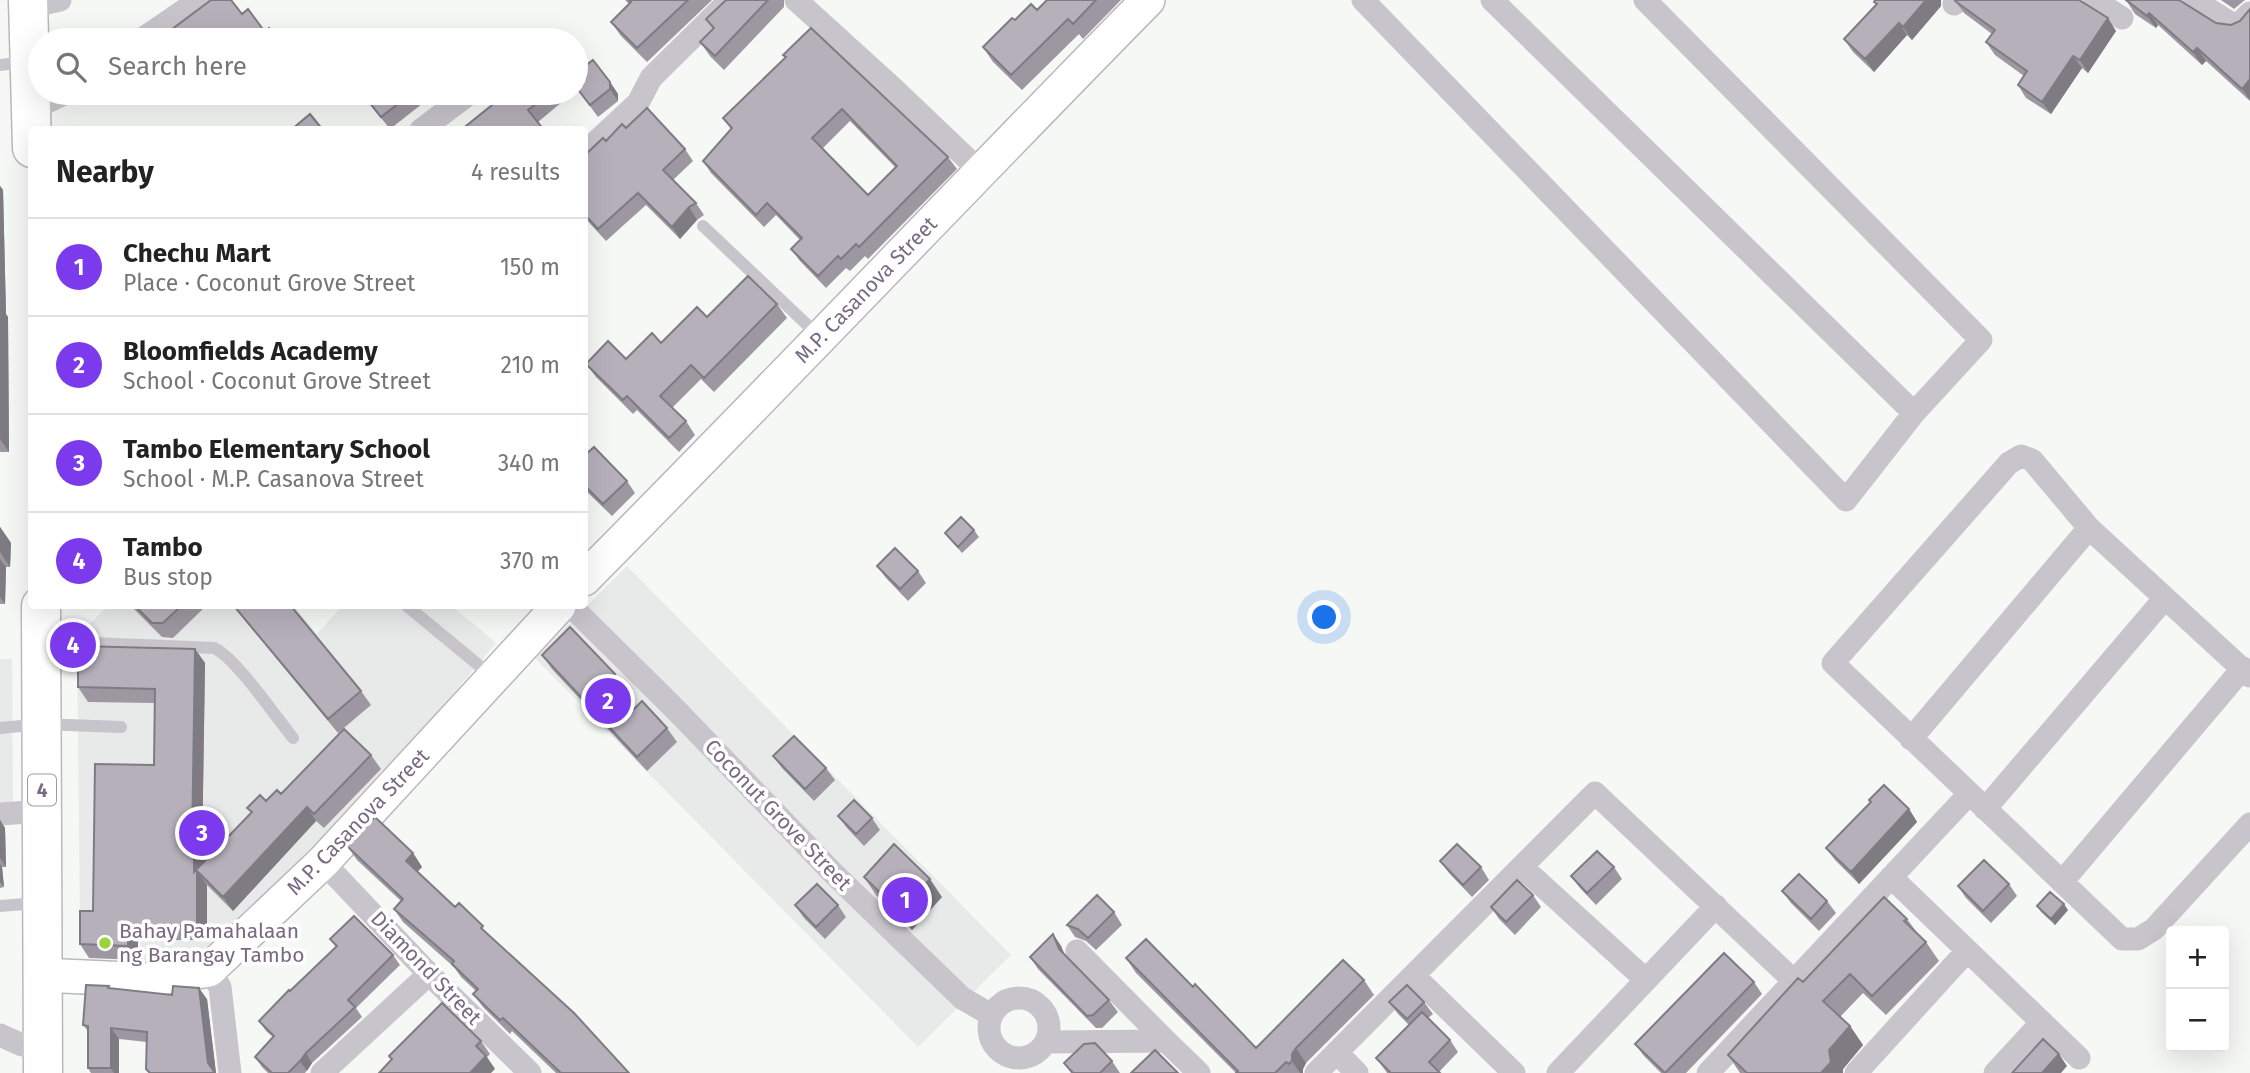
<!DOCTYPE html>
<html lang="en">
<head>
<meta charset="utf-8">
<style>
	:root { --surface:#fff; --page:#f6f6f6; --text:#222; --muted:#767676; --line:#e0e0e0; --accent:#7c3aed }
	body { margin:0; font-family:"Fira Sans",sans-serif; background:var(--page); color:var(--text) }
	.controls { position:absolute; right:21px; bottom:21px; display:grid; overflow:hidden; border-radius:7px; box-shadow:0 7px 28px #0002 }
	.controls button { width:63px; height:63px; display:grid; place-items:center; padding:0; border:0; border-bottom:2px solid var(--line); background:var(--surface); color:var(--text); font:35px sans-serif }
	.you { position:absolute; left:1325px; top:618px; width:24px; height:24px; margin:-18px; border:5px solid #fff; border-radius:50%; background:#1a73e8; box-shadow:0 0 0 10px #1a73e833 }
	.badge { display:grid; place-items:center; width:46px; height:46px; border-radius:50%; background:var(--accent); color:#fff; font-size:23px; font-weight:700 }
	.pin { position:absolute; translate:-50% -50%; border:4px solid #fff; box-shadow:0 2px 7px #0006 }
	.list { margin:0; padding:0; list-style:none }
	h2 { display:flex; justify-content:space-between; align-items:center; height:91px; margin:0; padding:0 28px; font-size:30px }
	h2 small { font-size:23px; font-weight:400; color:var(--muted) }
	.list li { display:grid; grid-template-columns:46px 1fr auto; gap:21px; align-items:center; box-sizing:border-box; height:98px; padding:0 28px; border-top:2px solid var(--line) }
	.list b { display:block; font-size:26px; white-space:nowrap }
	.list p { margin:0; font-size:23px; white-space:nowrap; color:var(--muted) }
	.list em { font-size:23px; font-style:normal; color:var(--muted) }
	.icon { flex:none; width:38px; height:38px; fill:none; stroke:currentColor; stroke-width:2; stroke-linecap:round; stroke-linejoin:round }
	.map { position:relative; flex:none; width:2250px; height:1073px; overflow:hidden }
	.search { position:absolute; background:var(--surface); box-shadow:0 7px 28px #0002; left:28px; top:28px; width:560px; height:77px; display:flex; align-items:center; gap:18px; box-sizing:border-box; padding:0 24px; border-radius:38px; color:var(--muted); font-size:26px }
	.panel { position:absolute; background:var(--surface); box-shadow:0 7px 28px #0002; left:28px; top:126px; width:560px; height:483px; border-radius:7px }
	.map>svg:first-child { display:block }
	.built { fill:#e8e9e9 }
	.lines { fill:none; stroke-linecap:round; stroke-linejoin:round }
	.secondary-casing { stroke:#bcb7bf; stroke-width:36 }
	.highway-casing { stroke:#bbb7bd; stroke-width:41 }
	.lane { stroke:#c8c4cb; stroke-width:12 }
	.street { stroke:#c8c4cb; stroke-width:23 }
	.secondary { stroke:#fff; stroke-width:33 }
	.highway { stroke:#fff; stroke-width:38 }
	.wall { fill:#9d97a1; fill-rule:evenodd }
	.shaded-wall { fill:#7f7b83 }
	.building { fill:#b6b0bb; stroke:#7f7b83; stroke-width:2; fill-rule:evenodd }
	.poi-dot { fill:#9ad43a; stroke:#fff; stroke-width:2.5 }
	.labels { text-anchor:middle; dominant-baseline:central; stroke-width:7; stroke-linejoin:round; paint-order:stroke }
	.shield { fill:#fff; stroke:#a197a9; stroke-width:2 }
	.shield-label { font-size:19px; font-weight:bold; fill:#796a84 }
	.street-label { font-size:21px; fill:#796a84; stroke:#fff }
	.poi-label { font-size:21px; fill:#796a84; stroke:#fff; text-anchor:start }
</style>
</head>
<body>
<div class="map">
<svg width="2250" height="1073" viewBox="0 0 2250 1073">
	<rect width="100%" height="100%" fill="#f6f8f6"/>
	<!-- built -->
	<path class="built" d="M627,566L1011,955L918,1047L535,658Z
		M108,606H294L317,634L342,606H452L496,643L406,750L209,954L140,962L141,919L80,916L77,636Z
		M0,659H12L13,808H0Z"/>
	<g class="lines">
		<defs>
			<path id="secondary" d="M584,579C774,388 959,192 1148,0
				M41,975L150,980L209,970L323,862L559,606"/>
			<path id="highway" d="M28,0L32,148
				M41,606L43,1073"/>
		</defs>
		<!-- secondary casing -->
		<use href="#secondary" class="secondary-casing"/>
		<!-- highway casing -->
		<use href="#highway" class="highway-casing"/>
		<!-- lane -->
		<path class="lane" d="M0,65L26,62
			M703,226L820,337
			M407,606L493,677
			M45,641L214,648C235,657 276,717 293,738
			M0,728L42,724L121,727
			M0,906L38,903"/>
		<!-- street -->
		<path class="street" d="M796,0L895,90L980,171
			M1363,0L1846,500L1914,413L1981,340L1645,0
			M1492,0L1914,413
			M2094,0L2122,18
			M2194,0L2232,24H2239L2250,13
			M1954,4L1957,0
			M29,7L60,0
			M141,40L199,0
			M31,110L66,93
			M421,130L470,93
			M584,153L638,103L651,78L730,0
			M571,606L676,710L832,872L962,998L991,1015
			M2250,676L2089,528L2032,460L2021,456L2009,463L1833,663L2122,939H2138L2154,929L2250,824
			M1911,739L2089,528
			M1985,809L2165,598
			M0,814L43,811
			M323,862L429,974L530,1073
			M1523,868L1646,980
			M1891,877L2079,1058
			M2062,882L2243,668
			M1077,951L1166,1041
			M209,970L220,987L230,1073
			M1414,976L1514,1073
			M989 1028a30 30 0 1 1 60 0a30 30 0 1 1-60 0Z
			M0,1035L22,1045L42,1048
			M1046,1042L1166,1041L1199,1073
			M1337,1053L1357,1073
			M322,1073L429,974
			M1316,1073L1595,793L1794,981
			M1558,1073L1716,906
			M1708,1073L1969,794
			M1856,1073L1967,951
			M1995,1073L2042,1022"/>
		<!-- secondary -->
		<use href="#secondary" class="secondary"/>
		<!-- highway -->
		<use href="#highway" class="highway"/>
	</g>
	<!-- wall -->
	<path class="wall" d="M625,0H712L647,62L621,36L611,22L629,4Z
		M726,0H784V7L724,70L710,56L700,42L713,29L706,19Z
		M1047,0H1121L1083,39L1079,34L1022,90L993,62L983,47L1015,20L1037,10Z
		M1956,0H2080L2116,31L2088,73L2082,68L2051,114L2026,98L2018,85L2024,76L1995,55L1986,42L1992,34L1964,13L1955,1Z
		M2126,0H2181V1L2216,23L2231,25L2240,21L2250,9V101L2206,61L2202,65L2158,25L2156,28L2135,14Z
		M2221,0H2245L2234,9Z
		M1874,2H1940L1941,6L1912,40L1907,35L1874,72L1853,52L1844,39L1876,4Z
		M783,55L948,157L957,169L868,259L865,256L850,271L846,268L826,288L800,261L791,249L800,240L776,215L764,227L711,173L703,161L731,129L723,118L786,58ZM850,121L896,168L868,195L822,149Z
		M610,82L618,94V101L598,117L576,87Z
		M244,93H269L253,105Z
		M361,93H436L390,129Z
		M490,93H555L562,102L538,122L497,102Z
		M626,128L685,149L693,161L673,180L696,203L704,215L697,220L680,239L646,205L606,241L584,217V156Z
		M0,156V186L3,190L6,314L8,317L9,452H0Z
		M777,304L787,318L714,392L701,379L672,408L686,421L695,435L679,452L637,410L633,414L596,377L586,364L626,359L661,343L707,317Z
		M584,456L627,481L635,493L612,516L584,489Z
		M0,527L11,543L10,567H6L5,604H0Z
		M974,530L979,537L962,553L945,533Z
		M877,566L918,571L926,583L908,601L886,578Z
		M131,606H206L173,638L162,637Z
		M233,606H291L361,691L371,705L338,733Z
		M195,649L205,663L202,857L204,861L251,813L247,808L266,801L281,794L371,755L381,769L324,828L316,821L233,911L207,885V940H138V960L89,958L80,944L154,765L155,703L88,702L78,687Z
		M542,655L615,674L624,688L617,695L632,711L667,728L677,742L647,771L552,669Z
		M773,756L826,768L835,780L814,801L782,768Z
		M1870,802L1909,809L1917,822L1859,884L1835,860L1826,848Z
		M838,816L872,818L880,830L864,846L847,828Z
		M0,820L5,828L6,867H2L4,887L0,888Z
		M347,846L413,853L422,867L417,872L455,907L490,936L629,1073H556L512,1031L510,1034L483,1007L473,994L476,991L461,977L454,967L403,922L394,909L401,901L357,860Z
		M1440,861L1481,867L1489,880L1472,897L1449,873Z
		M1614,867L1622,879L1596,905L1580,888L1571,876Z
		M864,877L942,897L912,930L876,895Z
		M2009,884L2017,896L1991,923L1966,898L1958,886Z
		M1782,891L1827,901L1836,913L1819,931L1791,903Z
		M1533,895L1541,907L1515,935L1499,919L1491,907Z
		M795,905H838L846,917L825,939L804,918Z
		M2037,906L2068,910L2055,925L2041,912Z
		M1114,912L1122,925L1096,950L1086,941L1075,937L1067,925Z
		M1907,919L1918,934L1926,942L1939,961L1886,1015L1863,993L1840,1017L1850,1026L1863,1045L1843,1069V1073H1740L1728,1055L1803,982Z
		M1053,934L1061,946L1065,955L1109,1000L1118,1012L1102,1028H1096L1038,969L1030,957Z
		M330,939L393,955L400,965L356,1008L362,1017L312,1063L305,1073H268L262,1067L255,1057L273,1037L266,1031L259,1021L336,947Z
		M1126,958L1256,1048L1364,980L1374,995L1306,1063L1303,1069V1073H1236L1136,973Z
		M1754,982L1762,994L1686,1073H1661L1644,1056L1635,1044Z
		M110,989L207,999L216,1073H149L146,1069L147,1042L119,1039V1073H91L88,1068V1031L83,1025Z
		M1389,1002H1424L1433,1014L1428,1018L1450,1040L1458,1052L1439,1072L1440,1073H1387L1385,1070L1376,1058L1409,1025L1398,1014Z
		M481,1041L490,1054L487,1057L495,1069L391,1059L389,1056Z
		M1112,1061L1120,1073H1071L1064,1063Z"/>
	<!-- shaded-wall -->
	<path class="shaded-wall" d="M1926,0H1941V6L1912,40L1903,27Z
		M2149,13L2158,25L2156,28L2147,16Z
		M2108,18L2116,31L2088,73L2080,60Z
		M1899,23L1907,35L1874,72L1865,59Z
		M2197,48L2206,61L2202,65L2193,52Z
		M2073,56L2082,68L2051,114L2042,102Z
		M2250,79V100L2242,89Z
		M610,82L618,94V101L610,89Z
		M0,156V186L3,190L6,314L8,317L9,452L0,439Z
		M689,207L697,220L680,239L672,227Z
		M0,527L11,543L10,567L0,552Z
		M0,559L6,567L5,604L0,597Z
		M195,649L205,663L202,857L204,860V878L197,871L207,885V940L197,926L192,846Z
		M307,807L316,821L233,911L223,897Z
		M1909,809L1917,822L1859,884L1851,872Z
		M0,820L5,828L6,867L0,858Z
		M413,853L422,867L415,874L406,861Z
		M0,864L2,867L4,887L0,882Z
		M930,879L942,897L912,930L900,912Z
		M2064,904L2068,910L2055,925L2051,919Z
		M128,926L138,940V960L128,946Z
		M1053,934L1061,946L1067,961L1059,949Z
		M199,988L207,999L216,1073L208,1063Z
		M1850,1026L1863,1045L1843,1069V1073H1821L1829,1050Z
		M111,1028L119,1039V1073H114L111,1068Z
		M1296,1048L1306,1063L1303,1069V1073H1300L1292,1061V1054Z
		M306,1053L312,1063L307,1071L300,1061Z
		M2059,1054L2067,1066L2061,1073H2042Z
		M486,1056L495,1069L491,1073H470Z"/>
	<!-- building -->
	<path class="building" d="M211,0H231L242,14L248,9L265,32L269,28L279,40H179L171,30Z
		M629,0H688L637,48L611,22L631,2Z
		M726,0H768L715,56L700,42L714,28L706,19Z
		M1047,0H1096L1073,24L1068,19L1011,75L983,47L1012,18L1015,20L1031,4L1037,10Z
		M1875,0H1926L1903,27L1899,23L1865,59L1844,39L1877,4L1874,2Z
		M1956,0H2079L2108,18L2080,60L2073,56L2042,102L2018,85L2027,71L1986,42L1995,30L1955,1Z
		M2126,0H2179L2216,23L2231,25L2240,21L2250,9V79L2242,89L2197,48L2193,52L2149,13L2147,16Z
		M811,28L948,157L859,247L856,244L841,259L838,256L818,276L791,249L802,238L767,203L756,215L703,161L732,128L723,118L786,57L783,55ZM842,109L897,166L868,195L812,138Z
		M593,60L610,82V89L590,105L576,87V73Z
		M362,93H412L381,117Z
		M491,93H551L528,110L544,130H461L497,101Z
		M647,108L685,149L663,170L696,203L689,207L672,227L638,193L598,229L584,214V156L603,138L606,141L622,124L626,128Z
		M310,114L323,130H291Z
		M748,276L777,304L704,378L691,365L660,396L686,421L669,438L627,396L623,400L586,364L608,341L626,359L652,333L661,343L697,307L707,317Z
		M594,447L627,481L603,504L584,485V456Z
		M961,517L974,530L958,547L945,533Z
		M895,548L918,571L900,589L877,566Z
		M135,606H181L163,623H152Z
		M234,606H291L361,691L328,719Z
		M570,627L615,674L605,683L632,711L642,701L667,728L637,757L542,655Z
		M78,646L195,649L192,846H194V872L252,812L247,808L260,795L266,801L277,790L281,794L344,729L371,755L314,814L307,807L223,897L197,871V926H128V946L80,944V911H93L95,764L154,765L155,689L78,687Z
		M794,736L826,768L805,789L773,756Z
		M1884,785L1909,809L1851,872L1826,848L1871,802L1869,800Z
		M854,800L872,818L856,834L838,816Z
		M375,817L413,853L406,861L455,907L459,903L483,926L481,928L574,1013L629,1073H561L503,1018L500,1020L473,994L478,989L452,964L454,961L394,909L403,899L347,846Z
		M894,844L930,879L900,912L864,877Z
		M1457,844L1481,867L1463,885L1440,861Z
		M1597,851L1614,867L1587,893L1571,876Z
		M1984,860L2009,884L1983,911L1958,886Z
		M1799,874L1827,901L1811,919L1782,891Z
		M1517,880L1533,895L1506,922L1491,907Z
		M817,884L838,905L816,927L795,905Z
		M2050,892L2064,904L2051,919L2037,906Z
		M1097,895L1114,912L1088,938L1078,929L1067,925Z
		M1884,897L1907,919L1904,921L1926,942L1872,996L1850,974L1823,1001L1850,1026L1829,1050L1831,1062L1821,1073H1747L1728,1055L1798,978L1803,982Z
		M354,916L393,955L348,1000L355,1007L306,1053L300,1061L288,1073H272L255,1057L274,1036L259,1021L289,990L290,991L337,946L330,939Z
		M1053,934L1059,949L1109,1000L1093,1015L1087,1016L1030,957Z
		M1146,939L1193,987L1195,984L1256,1048L1343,960L1364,980L1296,1048L1292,1054V1061L1289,1064L1286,1062L1275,1073H1236L1238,1071L1126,958Z
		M1724,953L1754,982L1665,1073L1635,1044Z
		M86,985L109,986L108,988L172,995L173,986L199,988L208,1063L215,1073H150L146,1069L147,1032L111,1028V1068H88V1026L83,1025Z
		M1407,985L1424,1002L1407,1019L1389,1002Z
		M442,1003L481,1041L476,1046L486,1056L470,1073H379L392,1059L389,1056Z
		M1422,1012L1450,1040L1429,1062L1440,1073H1391L1376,1058Z
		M2043,1039L2059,1054L2042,1073H2012Z
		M1095,1043L1112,1061L1100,1073H1073L1064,1063L1084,1044Z
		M1155,1050L1178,1073H1131Z"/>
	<!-- markers -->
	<circle class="poi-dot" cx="105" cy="943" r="7"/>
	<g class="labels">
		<!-- shield labels -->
		<rect class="shield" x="28" y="774.5" width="28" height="31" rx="5"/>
		<g class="shield-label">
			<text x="42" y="790">4</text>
		</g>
		<!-- street labels -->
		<g class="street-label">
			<text transform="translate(866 290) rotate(-46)">M.P. Casanova Street</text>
			<text transform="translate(778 815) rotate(46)">Coconut Grove Street</text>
			<text transform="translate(358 822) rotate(-46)">M.P. Casanova Street</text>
			<text transform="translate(426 968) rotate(46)">Diamond Street</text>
		</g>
		<!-- poi labels -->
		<g class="poi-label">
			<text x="119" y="931">Bahay Pamahalaan<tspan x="119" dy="24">ng Barangay Tambo</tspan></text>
		</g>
	</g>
</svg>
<div class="controls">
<button>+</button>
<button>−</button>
</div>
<div class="you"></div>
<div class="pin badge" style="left:905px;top:900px">1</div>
<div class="pin badge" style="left:608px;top:701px">2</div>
<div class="pin badge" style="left:202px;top:833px">3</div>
<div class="pin badge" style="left:73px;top:645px">4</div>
<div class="search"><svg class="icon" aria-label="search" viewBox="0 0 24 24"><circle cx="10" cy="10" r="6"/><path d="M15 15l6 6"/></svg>Search here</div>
<section class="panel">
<h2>Nearby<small>4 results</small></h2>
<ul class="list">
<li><span class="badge">1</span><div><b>Chechu Mart</b><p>Place · Coconut Grove Street</p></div><em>150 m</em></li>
<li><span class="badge">2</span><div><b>Bloomfields Academy</b><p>School · Coconut Grove Street</p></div><em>210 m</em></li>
<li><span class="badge">3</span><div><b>Tambo Elementary School</b><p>School · M.P. Casanova Street</p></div><em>340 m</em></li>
<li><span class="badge">4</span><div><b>Tambo</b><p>Bus stop</p></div><em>370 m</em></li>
</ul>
</section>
</div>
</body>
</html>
